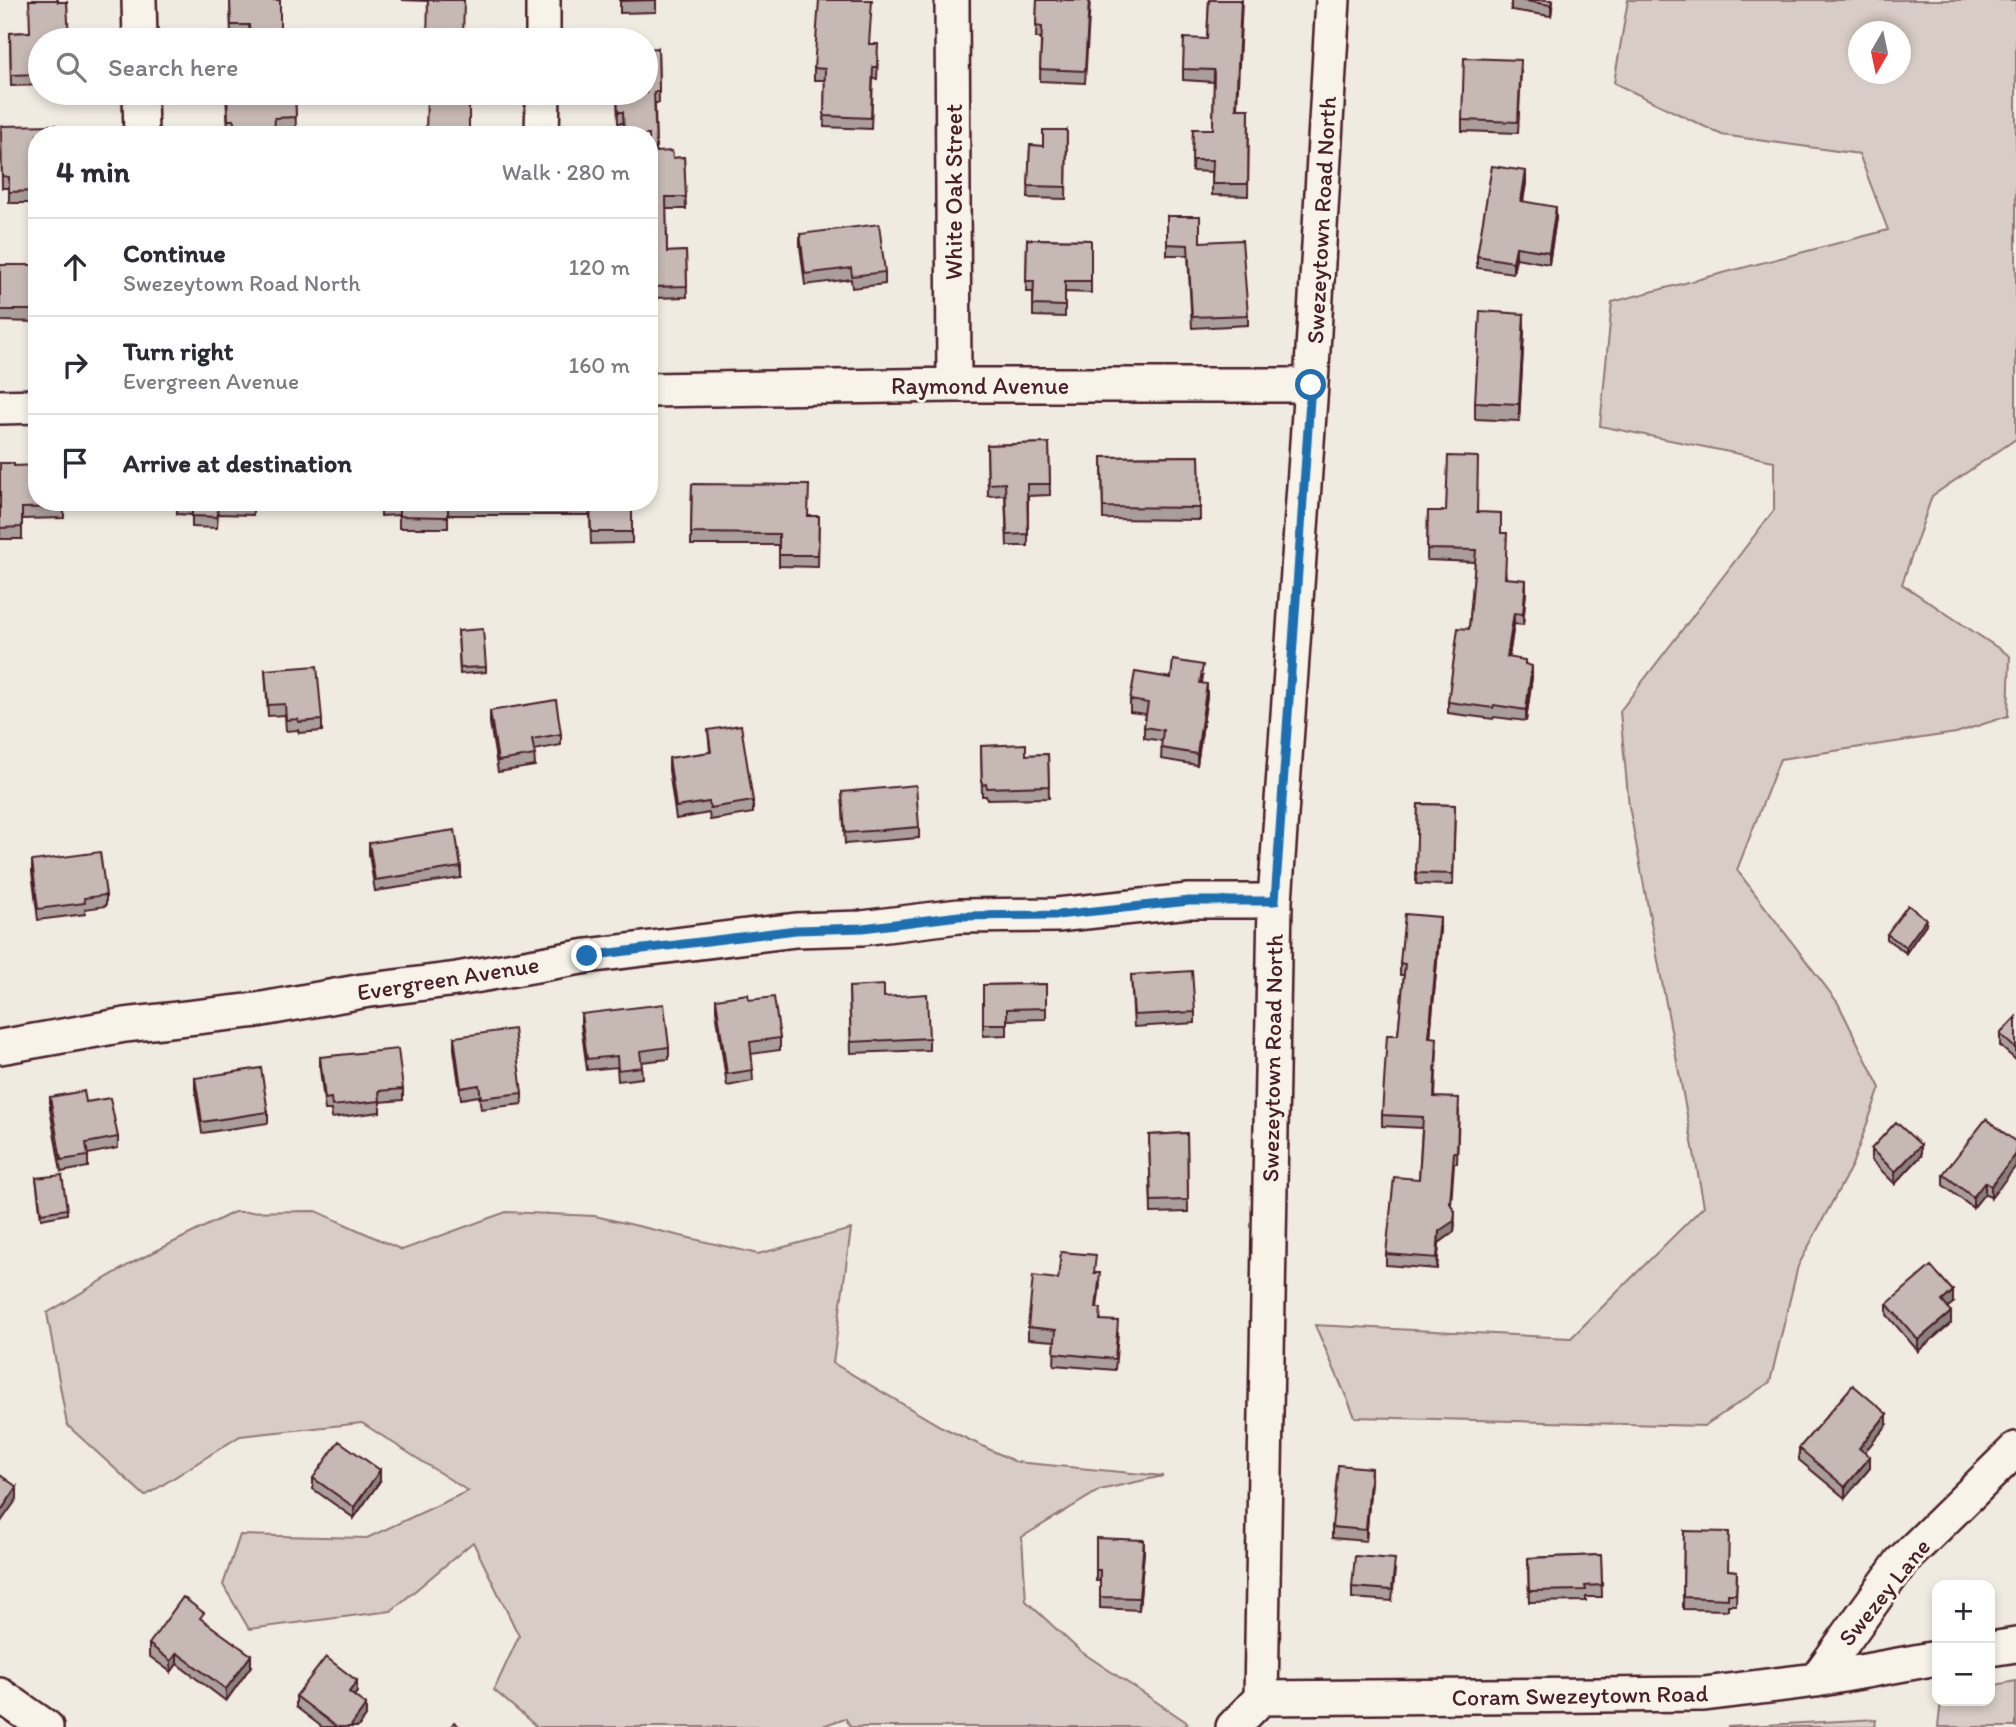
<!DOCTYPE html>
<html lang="en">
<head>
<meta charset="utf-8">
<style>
	:root { --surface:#fff; --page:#f2f2f3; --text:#2b2b33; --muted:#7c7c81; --line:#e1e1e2 }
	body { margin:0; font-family:Itim,sans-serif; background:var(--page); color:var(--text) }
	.controls { position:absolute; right:21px; bottom:21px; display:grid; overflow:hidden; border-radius:14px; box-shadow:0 4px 10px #0003 }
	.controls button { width:63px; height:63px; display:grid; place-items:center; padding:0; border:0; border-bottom:2px solid var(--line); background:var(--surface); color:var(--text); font:35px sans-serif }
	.compass { position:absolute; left:1848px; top:21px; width:63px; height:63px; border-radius:50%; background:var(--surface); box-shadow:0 4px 10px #0003; rotate:189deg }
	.stop { position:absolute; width:21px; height:21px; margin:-16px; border:5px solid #1f6fb2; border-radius:50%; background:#fff }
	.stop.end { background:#1f6fb2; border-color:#fff; box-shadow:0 2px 7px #0008 }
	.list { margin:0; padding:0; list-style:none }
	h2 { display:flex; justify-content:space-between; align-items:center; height:91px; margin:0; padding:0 28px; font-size:30px }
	h2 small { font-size:23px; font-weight:400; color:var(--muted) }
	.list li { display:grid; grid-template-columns:46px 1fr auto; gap:21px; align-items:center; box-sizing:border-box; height:98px; padding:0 28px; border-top:2px solid var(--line) }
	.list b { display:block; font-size:26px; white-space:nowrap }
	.list p { margin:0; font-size:23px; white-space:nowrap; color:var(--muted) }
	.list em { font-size:23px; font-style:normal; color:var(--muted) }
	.icon { flex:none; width:38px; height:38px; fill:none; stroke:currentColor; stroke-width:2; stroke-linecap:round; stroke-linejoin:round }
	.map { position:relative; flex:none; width:2016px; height:1727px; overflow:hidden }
	.search { position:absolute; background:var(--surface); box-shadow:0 4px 10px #0003; left:28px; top:28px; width:630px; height:77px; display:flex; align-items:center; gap:18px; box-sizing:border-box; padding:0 24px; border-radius:38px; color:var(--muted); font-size:26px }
	.panel { position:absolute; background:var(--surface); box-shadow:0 4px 10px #0003; left:28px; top:126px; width:630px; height:385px; border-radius:28px }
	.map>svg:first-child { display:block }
	.green { fill:#d8cdc6; stroke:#917678; stroke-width:2; fill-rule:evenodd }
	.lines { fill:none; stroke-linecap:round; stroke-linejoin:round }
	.minor-casing { stroke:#4a1f2b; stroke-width:38 }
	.minor { stroke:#f7f3e8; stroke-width:33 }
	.wall { fill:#aa9e9a; stroke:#4a1f2b; stroke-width:2 }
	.shaded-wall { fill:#8b817d; stroke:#4a1f2b; stroke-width:2 }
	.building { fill:#c6b8b3; stroke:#4a1f2b; stroke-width:2 }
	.route { stroke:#1f6fb2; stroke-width:9 }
	.labels { text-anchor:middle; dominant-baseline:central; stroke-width:6; stroke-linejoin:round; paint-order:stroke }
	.street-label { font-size:24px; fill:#4a1f2b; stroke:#f7f3e8 }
</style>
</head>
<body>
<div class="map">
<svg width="2016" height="1727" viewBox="0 0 2016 1727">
	<rect width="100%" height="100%" fill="#f0ebe0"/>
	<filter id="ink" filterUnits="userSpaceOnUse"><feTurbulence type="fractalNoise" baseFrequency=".0143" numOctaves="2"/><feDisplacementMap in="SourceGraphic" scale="14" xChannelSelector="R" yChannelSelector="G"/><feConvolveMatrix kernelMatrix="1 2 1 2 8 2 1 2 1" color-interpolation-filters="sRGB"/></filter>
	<g filter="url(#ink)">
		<!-- green -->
		<path class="green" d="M1628,0H2016V439L1932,496L1902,584L2010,656L2008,716L1956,733L1780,759L1737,870L1838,1003L1880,1088L1852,1165L1798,1266L1770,1382L1704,1426L1355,1417L1315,1325L1571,1338L1704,1206L1629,806L1620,711L1774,510V461L1600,426L1612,302L1888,230L1859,154L1722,135L1614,83ZM1858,32H1900V74H1858Z
			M316,1211L402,1250L506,1212L595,1216L758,1254L851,1229L833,1363L940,1426L1016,1462L1163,1476L1100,1490L1022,1537L1026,1601L1080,1651L1188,1723L1183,1727H851L845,1718L820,1727H537L494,1690L519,1636L473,1542L391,1611L249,1629L223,1585L240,1535L367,1538L468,1491L362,1423L240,1436L145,1496L67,1425L47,1313L132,1263L234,1212Z
			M2016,1681V1727H1938L1941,1701H1990V1686Z
			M1876,1719L1875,1727H1727Z"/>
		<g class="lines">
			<defs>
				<path id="minor" d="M139,0L140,40
					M952,0L954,385
					M543,40V0
					M140,93L141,135
					M542,135L543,93
					M649,390L954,385H1311
					M0,407L37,406
					M0,1047L125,1025L257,1010L363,991L457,979L587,956L796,930L862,928L959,916L1057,915L1189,901H1275
					M1990,1649L2016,1645
					M1816,1680L1901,1562L2016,1449
					M0,1695L46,1727
					M1261,1698L1275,901L1311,385L1333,0
					M1233,1727L1261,1698L1704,1694L1816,1680L1937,1658"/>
			</defs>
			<!-- minor casing -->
			<use href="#minor" class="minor-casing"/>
			<!-- minor -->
			<use href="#minor" class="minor"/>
		</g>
		<!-- wall -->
		<path class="wall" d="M230,0L280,40L249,37H231Z
			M401,0H465L428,1Z
			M620,0H656V12L620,13Z
			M1037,0H1090L1085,83L1040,81L1041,38H1036Z
			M1209,0H1242L1237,109H1249L1248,196L1212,195V172L1192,171L1193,129H1213L1214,82L1183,80V69L1207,39Z
			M1511,0H1553L1551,16L1511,10Z
			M30,32L40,40V85L11,86L10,33Z
			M870,44L878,56L877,79L873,78L871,129L824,127L825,80H814V68Z
			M658,48L659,103H655L656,152L673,158L684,157L686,209H666L667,252L686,251L687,297L653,298V302H649V135L623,123H618L617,93Z
			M1521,72L1518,133L1462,131V120Z
			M226,93H303V99L295,100L296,129L228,132Z
			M1,126L37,135V203H9V188H2Z
			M1067,130L1066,199L1028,198L1030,145L1043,146Z
			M1526,183L1523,201L1556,218L1549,264L1516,258L1513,273L1477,268V256Z
			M1167,216L1200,242L1248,315V325L1192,328L1188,255H1167Z
			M800,234L885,272V284L852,288L851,279L805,285L800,246Z
			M1027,239L1091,240V293L1065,292V317L1033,316V292H1026Z
			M0,265H37V322L0,321Z
			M1524,331L1519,421L1475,419V402Z
			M1049,443L1050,495L1028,496V546H1007L1005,495L988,496L987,445Z
			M1199,456L1200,520L1103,519L1102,457Z
			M0,463L14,466L64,502V518L22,519V539H0Z
			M692,484L808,516H819L818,567L779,566V545H691Z
			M177,502H253V515L218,514L217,528L192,527V515L177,514Z
			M381,502H632V543L591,544L590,515H448V528H399V515L381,516Z
			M1428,511L1477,512L1501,533L1506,578L1526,591L1523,625L1514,624L1509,657L1525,665L1532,677L1526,721L1494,717L1493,719L1448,713V702L1469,629L1475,562L1427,560Z
			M458,631L486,667V672L460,674Z
			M265,670L322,720V731L299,733L298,730L286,731L285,715L268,716Z
			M1203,676L1202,683L1207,696L1197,765L1161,759L1162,741L1144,738V727L1146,714L1130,712V700L1171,678Z
			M490,711L561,734V745L534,750L535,766L498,772L490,723Z
			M708,730L753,801V813L710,820L709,813L676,819L669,770V758L710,752Z
			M981,746L1026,755L1048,754L1049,798L987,799L986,796H982Z
			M842,792L919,827V838L845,844Z
			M1418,804L1455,805L1453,885L1416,884Z
			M369,843L461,867V878L375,891L369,854Z
			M32,861L106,895V906L85,909V914L38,920L32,872Z
			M1926,924L1906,953L1887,939V934Z
			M1440,929L1430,1037L1437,1049L1435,1097L1459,1110L1457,1163H1454L1451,1205L1455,1224L1454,1232L1439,1243L1437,1269L1386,1265V1254L1419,1179L1422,1128L1382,1126V1115L1398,1035L1404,975H1400V963Z
			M1131,975L1195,1012V1023L1134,1027Z
			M1046,984V1019L1007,1020V1035L983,1036V985Z
			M849,987L884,997L929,1038V1050L851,1053Z
			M716,999L749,1000L780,1038V1050L751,1054L753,1081L727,1086L716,1010Z
			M581,1014L669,1047V1059L641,1062L642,1078L618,1081L617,1067L587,1070L581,1025Z
			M2016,1017V1060L2000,1046V1034Z
			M454,1037L522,1093V1104L481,1109L479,1096L461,1099L454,1049Z
			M320,1057L403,1089V1100L380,1102V1112L332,1118L331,1110H325L320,1069Z
			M195,1078L268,1112V1123L202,1133L195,1089Z
			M50,1097L86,1102L118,1137V1148L88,1154V1167L61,1172L50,1109Z
			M1187,1133L1188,1212L1151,1213L1149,1135Z
			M2016,1142L1991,1198L1985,1193L1973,1208L1943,1185V1174Z
			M1871,1149L1921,1156L1895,1184L1871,1160Z
			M36,1178L67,1209V1214L41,1219Z
			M1095,1273L1100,1285L1097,1308L1101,1320L1118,1333L1115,1370L1054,1365L1055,1341L1028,1339V1327L1058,1279Z
			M1953,1303L1947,1307L1951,1323L1918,1351L1887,1315V1304Z
			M1887,1425L1864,1452L1870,1468L1845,1498L1799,1460V1448Z
			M313,1478L380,1481L354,1518L313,1489Z
			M1371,1480L1366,1541L1332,1538V1527Z
			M1684,1531L1728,1570L1737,1571L1736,1605H1728V1610L1683,1609Z
			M1096,1538L1144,1551L1139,1610L1100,1608V1581H1096Z
			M1601,1555L1602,1597H1586V1601L1529,1602L1528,1558Z
			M1395,1570L1392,1601L1352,1598V1587Z
			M204,1621L251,1666L226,1701L177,1664L171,1672L149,1656V1644Z
			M357,1692L354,1696L366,1716L358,1727H322L296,1707V1696Z"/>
		<!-- shaded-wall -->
		<path class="shaded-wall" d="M1552,0H1553L1551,16V5Z
			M1526,171V183L1521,212V201Z
			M1556,207V218L1549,264V252Z
			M1516,247V258L1513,273V262Z
			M1524,314V331L1519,421V404Z
			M1526,580V591L1523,625V614Z
			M1514,613V624L1507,668V657Z
			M1532,666V677L1526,721V710Z
			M1207,684V696L1197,765V754Z
			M1440,917V929L1429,1049V1037Z
			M1926,919V924L1906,953V947Z
			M1921,1145V1156L1895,1184V1172Z
			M2016,1154V1166L1991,1198V1186Z
			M1985,1182V1193L1973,1208V1197Z
			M1455,1212L1454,1232L1439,1243L1437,1269L1439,1231Z
			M1953,1291V1303L1942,1312V1301Z
			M1951,1312V1323L1918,1351V1340Z
			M1887,1414V1425L1859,1459V1448Z
			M1870,1457V1468L1845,1498V1487Z
			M1371,1468V1480L1366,1541V1530Z
			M380,1470V1481L354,1518V1507Z
			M17,1487V1499L0,1523V1512Z
			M1144,1540V1551L1139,1610V1598Z
			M177,1653V1664L171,1672V1661Z
			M251,1655V1666L226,1701V1689Z
			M357,1681V1692L349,1703V1692Z
			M366,1705V1716L358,1727H350Z"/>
		<!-- building -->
		<path class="building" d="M29,0H58V2H67L69,40H40V74L11,75L10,33L30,32Z
			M230,0H280V40H250L249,25H231Z
			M428,0H464L463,40H427Z
			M620,0H656L620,1Z
			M819,0H872L869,44H878L877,67H873L871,118L824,116L825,69L814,68Z
			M1037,0H1089L1085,71L1040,69L1042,27L1036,26Z
			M1209,0H1241L1236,109H1249L1248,184H1212L1213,160H1192L1193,129H1213L1214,70L1183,69L1184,38L1207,39Z
			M1519,0H1552L1551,5Z
			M658,48L659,92H654L656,152L672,151L673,158L684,157L686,197H666L667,252L686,251L687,286L652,287L653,291H649V135H624L623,112H618L617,93H646V49Z
			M1464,58L1521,60L1518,122L1462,120Z
			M227,93H295L296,117L275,118L274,135H234V120H228Z
			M427,93H469V135H426Z
			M56,125V135H37V191L9,192V177L2,176L1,126Z
			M1043,130H1067L1066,187L1028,186L1030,145L1043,146Z
			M1492,166L1526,171L1521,201L1556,207L1549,252L1516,247L1513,262L1477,256Z
			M1167,216H1200V242L1242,240L1248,315L1192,317L1188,245L1167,244Z
			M879,224L885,272L852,276L851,268L805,274L800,234Z
			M1027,239L1091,240V281H1065V306L1033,305L1034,281H1026Z
			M0,265H37V310H0Z
			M1480,311L1524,314L1519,404L1475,402Z
			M1049,443L1050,484H1027L1028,534L1007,535L1005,483L988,484L987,445Z
			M1199,456L1200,508L1103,507L1102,457Z
			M1448,456L1478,457L1477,512L1501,513V533H1507L1505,578L1526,580L1523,614L1514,613L1507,657L1525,660V664L1532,666L1526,710L1494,705L1493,708L1448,702L1458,628L1469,629L1476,550L1427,549L1428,511H1446Z
			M0,463H14V466L37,465V502H64V507L22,508V527L0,528Z
			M692,484L809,485L808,516H819L818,555H779V534L691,533Z
			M177,502H218L217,517L192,516V503Z
			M221,502H253V503Z
			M381,502H632V532H591L590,504H448V517L399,516V504H381Z
			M483,629L486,667L460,668L458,631Z
			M1173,660L1203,665L1200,683L1207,684L1197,754L1161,748L1163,730L1144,727L1148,703L1130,700L1135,672L1171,678Z
			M317,666L322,720L299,722L298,719L286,720L285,704L268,705L265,670Z
			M556,700L561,734L532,739L535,755L498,761L490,711Z
			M741,725L753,801L710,808L709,802L676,807L669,758L711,752L708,730Z
			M1026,744V755L1048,754L1049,786L987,788L986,784L982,785L981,746Z
			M916,785L919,827L845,833L842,792Z
			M1418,804L1455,805L1453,874L1416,873Z
			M455,830L461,867L375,880L369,843Z
			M100,852L106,895L84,898L85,903L38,909L32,861Z
			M1908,905L1926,919L1906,947L1887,934Z
			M1405,914L1440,917L1429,1037L1437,1038L1434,1097L1459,1098L1457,1152H1454L1450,1203L1455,1212L1454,1221L1439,1231L1437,1258L1386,1254L1394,1177L1419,1179L1423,1117L1382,1115L1387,1035H1398L1405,964L1400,963Z
			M1192,971L1195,1012L1134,1015L1131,975Z
			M1046,984V1008L1007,1009V1024H983V985Z
			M884,985V997L927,994L929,1038L851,1042L849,987Z
			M748,994L749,1000L774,997L780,1038L750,1042L753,1070L727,1074L716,999Z
			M664,1004L669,1047L640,1051L642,1067L618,1070L617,1056L587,1059L581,1014Z
			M2016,1017V1049L2000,1034Z
			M514,1029L522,1093L481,1098L479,1085L461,1088L454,1037Z
			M398,1049L403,1089L379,1091L380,1101L332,1106L331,1098L325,1099L320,1057Z
			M261,1068L268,1112L202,1122L195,1078Z
			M84,1091L86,1102L110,1098L118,1137L86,1143L88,1156L61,1160L50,1097Z
			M1986,1119L2016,1142V1154L1991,1186L1985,1182L1973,1197L1943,1174Z
			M1896,1122L1921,1145L1895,1172L1871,1149Z
			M1187,1133L1188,1200L1151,1201L1149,1135Z
			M62,1175L67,1209L41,1213L36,1178Z
			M1061,1252L1096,1255L1094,1273H1100L1096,1308H1101L1100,1320L1118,1321L1115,1359L1054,1353L1056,1330L1028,1327L1033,1276L1058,1279Z
			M1931,1266L1953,1291L1942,1301L1951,1312L1918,1340L1887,1304Z
			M1853,1385L1887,1414L1859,1448L1870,1457L1845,1487L1799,1448Z
			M339,1441L380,1470L354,1507L313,1478Z
			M1338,1465L1371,1468L1366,1530L1332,1527Z
			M0,1475L17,1487L0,1512Z
			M1684,1531L1729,1532L1728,1570L1737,1571L1736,1594H1728V1599L1683,1597Z
			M1096,1538L1144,1540L1139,1598L1100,1597V1570H1096Z
			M1601,1555L1602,1585L1585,1586L1586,1590L1529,1591L1528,1558Z
			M1355,1556L1395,1559L1392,1590L1352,1587Z
			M183,1597L204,1613L200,1618L251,1655L226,1689L177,1653L171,1661L149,1644Z
			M326,1657L357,1681L349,1692L366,1705L350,1727H337L296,1696Z
			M454,1722L460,1727H451Z"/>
	</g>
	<g class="lines" filter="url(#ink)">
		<!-- route -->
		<path class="route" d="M587,956L796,930L863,928L959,916L1057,915L1189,901H1275L1311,385"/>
	</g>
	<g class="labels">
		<!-- street labels -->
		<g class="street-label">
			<text transform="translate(953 192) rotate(-90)">White Oak Street</text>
			<text transform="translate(1321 220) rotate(-87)">Swezeytown Road North</text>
			<text x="980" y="385">Raymond Avenue</text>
			<text transform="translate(448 978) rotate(-9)">Evergreen Avenue</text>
			<text transform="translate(1272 1058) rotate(-89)">Swezeytown Road North</text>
			<text transform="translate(1884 1592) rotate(-51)">Swezey Lane</text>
			<text transform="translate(1580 1695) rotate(-1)">Coram Swezeytown Road</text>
		</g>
	</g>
</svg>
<div class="controls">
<button>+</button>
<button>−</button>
</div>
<svg class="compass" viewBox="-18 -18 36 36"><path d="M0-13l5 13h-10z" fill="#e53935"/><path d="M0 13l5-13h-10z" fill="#7c7c81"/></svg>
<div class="stop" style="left:1311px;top:385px"></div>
<div class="stop end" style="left:587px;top:956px"></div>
<div class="search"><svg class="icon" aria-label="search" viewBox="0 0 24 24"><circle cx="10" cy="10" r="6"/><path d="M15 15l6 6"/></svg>Search here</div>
<section class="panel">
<h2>4 min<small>Walk · 280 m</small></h2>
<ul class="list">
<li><svg class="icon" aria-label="ahead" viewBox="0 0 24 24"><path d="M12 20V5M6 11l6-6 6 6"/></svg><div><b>Continue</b><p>Swezeytown Road North</p></div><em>120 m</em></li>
<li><svg class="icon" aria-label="right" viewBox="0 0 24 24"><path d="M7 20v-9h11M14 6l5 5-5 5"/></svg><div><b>Turn right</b><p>Evergreen Avenue</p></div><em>160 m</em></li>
<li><svg class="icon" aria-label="arrive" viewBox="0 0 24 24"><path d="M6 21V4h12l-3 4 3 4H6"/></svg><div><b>Arrive at destination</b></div></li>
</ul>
</section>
</div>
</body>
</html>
